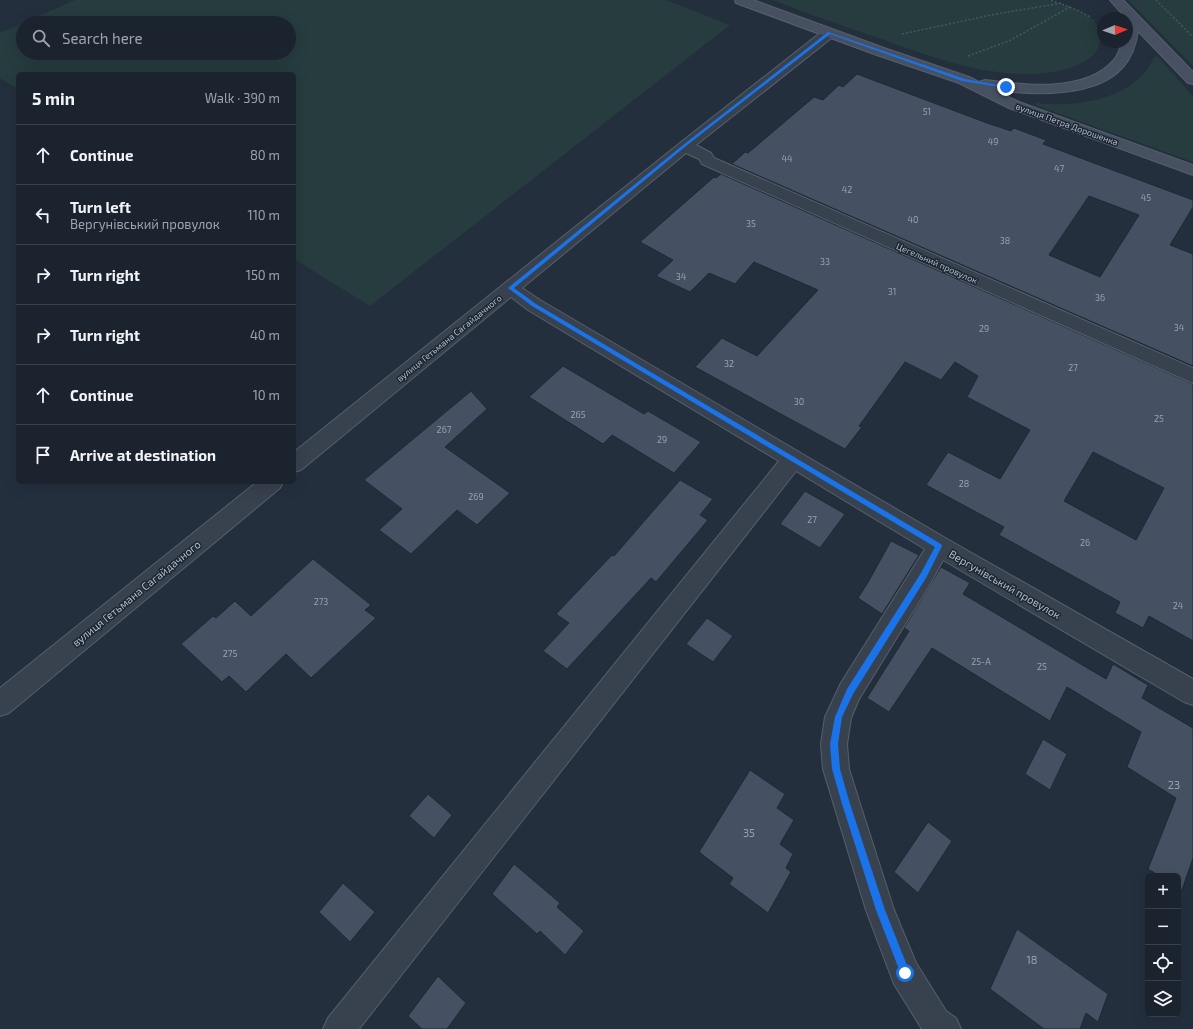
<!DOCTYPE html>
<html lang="en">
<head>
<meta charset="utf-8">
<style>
	:root { --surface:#1b232e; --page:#242b36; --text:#f1f3f6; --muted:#a0a4aa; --line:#39404a }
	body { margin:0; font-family:"Exo 2",sans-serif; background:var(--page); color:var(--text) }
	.controls { position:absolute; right:12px; bottom:12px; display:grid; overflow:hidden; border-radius:6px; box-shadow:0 4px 16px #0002 }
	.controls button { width:36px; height:36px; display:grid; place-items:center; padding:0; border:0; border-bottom:1px solid var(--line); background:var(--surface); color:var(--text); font:20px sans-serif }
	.compass { position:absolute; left:1097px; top:12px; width:36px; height:36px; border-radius:50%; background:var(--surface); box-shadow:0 4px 16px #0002; rotate:88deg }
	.stop { position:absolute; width:12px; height:12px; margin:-9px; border:3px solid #1a73e8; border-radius:50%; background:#fff }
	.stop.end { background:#1a73e8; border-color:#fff; box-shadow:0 1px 4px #0008 }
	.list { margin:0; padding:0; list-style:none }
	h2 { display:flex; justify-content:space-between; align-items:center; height:52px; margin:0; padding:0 16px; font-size:17px }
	h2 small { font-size:13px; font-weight:400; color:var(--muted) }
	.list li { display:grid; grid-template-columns:26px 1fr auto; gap:12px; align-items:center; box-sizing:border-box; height:60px; padding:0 16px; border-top:1px solid var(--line) }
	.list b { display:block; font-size:15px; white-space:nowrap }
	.list p { margin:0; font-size:13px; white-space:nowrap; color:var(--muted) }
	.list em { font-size:13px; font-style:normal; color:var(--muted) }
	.icon { flex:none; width:22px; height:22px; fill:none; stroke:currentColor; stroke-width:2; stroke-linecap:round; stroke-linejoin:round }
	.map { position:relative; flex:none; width:1193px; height:1029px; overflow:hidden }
	.search { position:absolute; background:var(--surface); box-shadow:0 4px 16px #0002; left:16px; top:16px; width:280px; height:44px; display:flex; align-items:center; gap:10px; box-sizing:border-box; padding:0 14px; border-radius:22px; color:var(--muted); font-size:15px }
	.panel { position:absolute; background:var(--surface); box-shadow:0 4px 16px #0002; left:16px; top:72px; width:280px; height:412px; border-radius:6px }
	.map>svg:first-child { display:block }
	.green { fill:#263c3f; fill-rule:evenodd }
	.building { fill:#455162; stroke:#1f2835; fill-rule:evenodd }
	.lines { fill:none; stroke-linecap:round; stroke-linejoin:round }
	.street-casing { stroke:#565f6c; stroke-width:2 }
	.secondary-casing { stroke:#565f6c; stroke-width:2 }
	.path { stroke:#44595c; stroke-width:1.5; stroke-dasharray:2 2; stroke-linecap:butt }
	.street { fill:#38414e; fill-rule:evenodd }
	.secondary { fill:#465061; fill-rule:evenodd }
	.route { fill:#1a73e8 }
	.labels { text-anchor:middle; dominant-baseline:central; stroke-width:3; stroke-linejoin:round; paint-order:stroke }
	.number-label { font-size:9px; fill:#98a1af }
	.far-street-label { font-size:9px; fill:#b4bcc9; stroke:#1d2633 }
	.street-label { font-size:11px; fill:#b4bcc9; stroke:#1d2633 }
	.near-number-label { font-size:11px; fill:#98a1af }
</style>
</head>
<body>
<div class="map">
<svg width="1193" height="1029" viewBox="0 0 1193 1029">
	<rect width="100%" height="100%" fill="#242f3e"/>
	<!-- green -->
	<path class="green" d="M75,0H666L730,25L370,306L294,259V74H18V89L0,78V33ZM23,23H289V53H23Z
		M773,0H1047C1060,3 1084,11 1094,20C1097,24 1100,33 1100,37C1102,67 1050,74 1029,74C975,75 921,53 870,35C838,24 805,13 773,0Z
		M1128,0H1193V66Z
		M1154,57H1158L1193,96V162L1035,105L1036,103C1076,108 1137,99 1154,57Z"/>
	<!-- building -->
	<path class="building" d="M857,74L987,123L1011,131L1014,128L1046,140L1043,144L1193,200V207L1170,245L1193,254V366L732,164L745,152L748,153L814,97L823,100L839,85L843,87ZM1089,196L1139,215L1100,277L1049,255Z
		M721,174L1193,384V641L1149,616L1143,628L1115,613L1120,602L999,535L1004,527L926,485L948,452L1000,479L1030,430L967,397L978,376L955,362L941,380L905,362L859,426L862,427L845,449L695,367L722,338L757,356L818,290L754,262L735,284L709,273L690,292L656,276L673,260L640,242L714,177L716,178ZM1093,452L1164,488L1136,540L1064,501Z
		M563,366L644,414L648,411L701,442L674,473L612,435L603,444L529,397Z
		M471,391L487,409L445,447L510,493L477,525L457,510L411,554L379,530L402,509L364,480Z
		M680,480L713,499L700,515L708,520L656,582L651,578L567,669L543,651L569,623L556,614L612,555L614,556Z
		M805,491L845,514L820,548L780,524Z
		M891,541L919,555L882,614L858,598L867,584Z
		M313,559L371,605L365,610L376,618L311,678L286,654L246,692L229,676L222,682L181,644L213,616L216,618L235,601L251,616Z
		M941,567L970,583L963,594L1106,679L1113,664L1148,685L1142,698L1193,728V858L1182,890L1178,888V876H1160L1148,869L1176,798L1127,767L1141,732L1067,687L1050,721L932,648L889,712L867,698L909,631L904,628Z
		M707,618L733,636L713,662L686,644Z
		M1043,739L1067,754L1050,790L1025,774Z
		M750,770L785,794L777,808L794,820L780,844L793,854L786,868L791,872L768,913L729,884L733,878L699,852Z
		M428,794L452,815L434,838L409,816Z
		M928,822L952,841L918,893L894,872Z
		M514,864L560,903L557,907L584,931L565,955L540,931L537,934L492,894Z
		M343,883L375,912L350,942L319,912Z
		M1017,929L1108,994L1098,1022L1086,1013L1080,1029H1044L990,989Z
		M438,976L466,1003L447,1029H422L408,1016Z"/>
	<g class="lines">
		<defs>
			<path id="street" d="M829,29L834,30L836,33L834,36L696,145L711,153L714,158L1193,368V383L702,164L699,159L686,153L522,288L540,300L947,539L1193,679V705L1184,702L943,560L931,582L859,699L851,718L847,744L849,769L860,804L894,910L916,963L946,1011L956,1018L961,1029H922L894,984L866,910L823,769L821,744L825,717L841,683L925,549L796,471L359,1029H323L328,1018L779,461L528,310L511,297L301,470L294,472V452L680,143L824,30Z
				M257,482H283L280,488L9,713L0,716V688Z"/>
			<path id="secondary" d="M735,0H753L884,48L969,77L979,82L985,80C1023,85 1085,93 1113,61C1118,56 1120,49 1122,42H1127V19L1110,0H1123L1193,72V84L1188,83L1138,31C1136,44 1132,57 1123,67C1096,98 1032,95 995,90L1019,102L1193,165V175L1009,108L959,83L874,54L736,3Z"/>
		</defs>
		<!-- street casing -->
		<use href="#street" class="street-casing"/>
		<!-- secondary casing -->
		<use href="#secondary" class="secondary-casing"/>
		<!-- path -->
		<path class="path" d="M1051,0L1077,10L1090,17
			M1156,0L1193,37
			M902,34L996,14L1062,3
			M968,56L1009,41L1070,7"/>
		<!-- street -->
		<use href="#street" class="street"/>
		<!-- secondary -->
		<use href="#secondary" class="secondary"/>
	</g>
	<!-- route -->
	<path class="route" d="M828,32L965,79L1008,87L1006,88L962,81L830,34L686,146L514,288L536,304L941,544L942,546L926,578L853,694L842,717L838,744L840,769L850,804L885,910L910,973L908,977L905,978L902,977L876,910L842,804L832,769L830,744L835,717L847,689L921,573L935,547L532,306L508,288L683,145Z"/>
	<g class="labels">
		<!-- number labels -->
		<g class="number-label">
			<text x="927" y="111">51</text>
			<text x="993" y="141">49</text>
			<text x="787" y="158">44</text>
			<text x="1059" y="168">47</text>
			<text x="847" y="189">42</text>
			<text x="1146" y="197">45</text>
			<text x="913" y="219">40</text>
			<text x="751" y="223">35</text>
			<text x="1005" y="240">38</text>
			<text x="825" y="261">33</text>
			<text x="681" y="276">34</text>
			<text x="892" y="291">31</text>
			<text x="1100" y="297">36</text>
			<text x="1179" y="327">34</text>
			<text x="984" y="328">29</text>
			<text x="729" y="363">32</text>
			<text x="1073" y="367">27</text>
			<text x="799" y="401">30</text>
			<text x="578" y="414">265</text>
			<text x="1159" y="418">25</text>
			<text x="444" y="429">267</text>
			<text x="662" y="439">29</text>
			<text x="964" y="483">28</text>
			<text x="476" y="496">269</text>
			<text x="812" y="519">27</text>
			<text x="1085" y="542">26</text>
			<text x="321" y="601">273</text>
			<text x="1178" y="605">24</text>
			<text x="230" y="653">275</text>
			<text x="981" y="661">25-А</text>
			<text x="1042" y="666">25</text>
		</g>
		<!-- far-street labels -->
		<g class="far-street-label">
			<text transform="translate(1067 124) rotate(20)">вулиця Петра Дорошенка</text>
			<text transform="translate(937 263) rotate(24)">Цегельний провулок</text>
			<text transform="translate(449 338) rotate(-39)">вулиця Гетьмана Сагайдачного</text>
		</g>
		<!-- street labels -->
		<g class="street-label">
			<text transform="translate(1005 584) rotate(30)">Вергунівський провулок</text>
			<text transform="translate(136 593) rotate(-39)">вулиця Гетьмана Сагайдачного</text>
		</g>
		<!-- near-number labels -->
		<g class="near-number-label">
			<text x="1174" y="784">23</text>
			<text x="749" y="832">35</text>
			<text x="1032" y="959">18</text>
		</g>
	</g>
</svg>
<div class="controls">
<button>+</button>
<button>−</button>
<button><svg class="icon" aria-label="locate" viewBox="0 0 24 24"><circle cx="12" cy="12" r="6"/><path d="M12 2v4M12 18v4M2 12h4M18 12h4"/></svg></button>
<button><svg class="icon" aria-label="layers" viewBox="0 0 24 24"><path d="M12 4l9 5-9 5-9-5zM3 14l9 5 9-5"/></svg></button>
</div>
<svg class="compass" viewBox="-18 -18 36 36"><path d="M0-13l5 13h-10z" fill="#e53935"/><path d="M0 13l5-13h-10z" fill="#a0a4aa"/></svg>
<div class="stop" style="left:905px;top:973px"></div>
<div class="stop end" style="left:1006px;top:87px"></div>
<div class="search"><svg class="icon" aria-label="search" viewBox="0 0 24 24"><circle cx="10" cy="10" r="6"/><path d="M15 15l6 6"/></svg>Search here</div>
<section class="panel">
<h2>5 min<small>Walk · 390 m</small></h2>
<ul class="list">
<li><svg class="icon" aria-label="ahead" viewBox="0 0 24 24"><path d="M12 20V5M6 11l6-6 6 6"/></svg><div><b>Continue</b></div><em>80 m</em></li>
<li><svg class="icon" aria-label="left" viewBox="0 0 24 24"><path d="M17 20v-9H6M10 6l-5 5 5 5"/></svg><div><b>Turn left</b><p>Вергунівський провулок</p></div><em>110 m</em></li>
<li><svg class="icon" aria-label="right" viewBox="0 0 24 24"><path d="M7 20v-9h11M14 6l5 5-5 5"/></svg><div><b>Turn right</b></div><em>150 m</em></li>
<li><svg class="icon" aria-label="right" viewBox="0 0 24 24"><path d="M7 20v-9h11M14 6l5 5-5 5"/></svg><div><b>Turn right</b></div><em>40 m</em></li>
<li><svg class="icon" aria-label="ahead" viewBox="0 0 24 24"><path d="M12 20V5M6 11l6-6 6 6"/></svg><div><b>Continue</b></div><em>10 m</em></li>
<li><svg class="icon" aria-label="arrive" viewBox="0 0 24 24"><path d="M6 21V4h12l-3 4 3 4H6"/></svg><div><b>Arrive at destination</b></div></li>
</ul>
</section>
</div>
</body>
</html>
